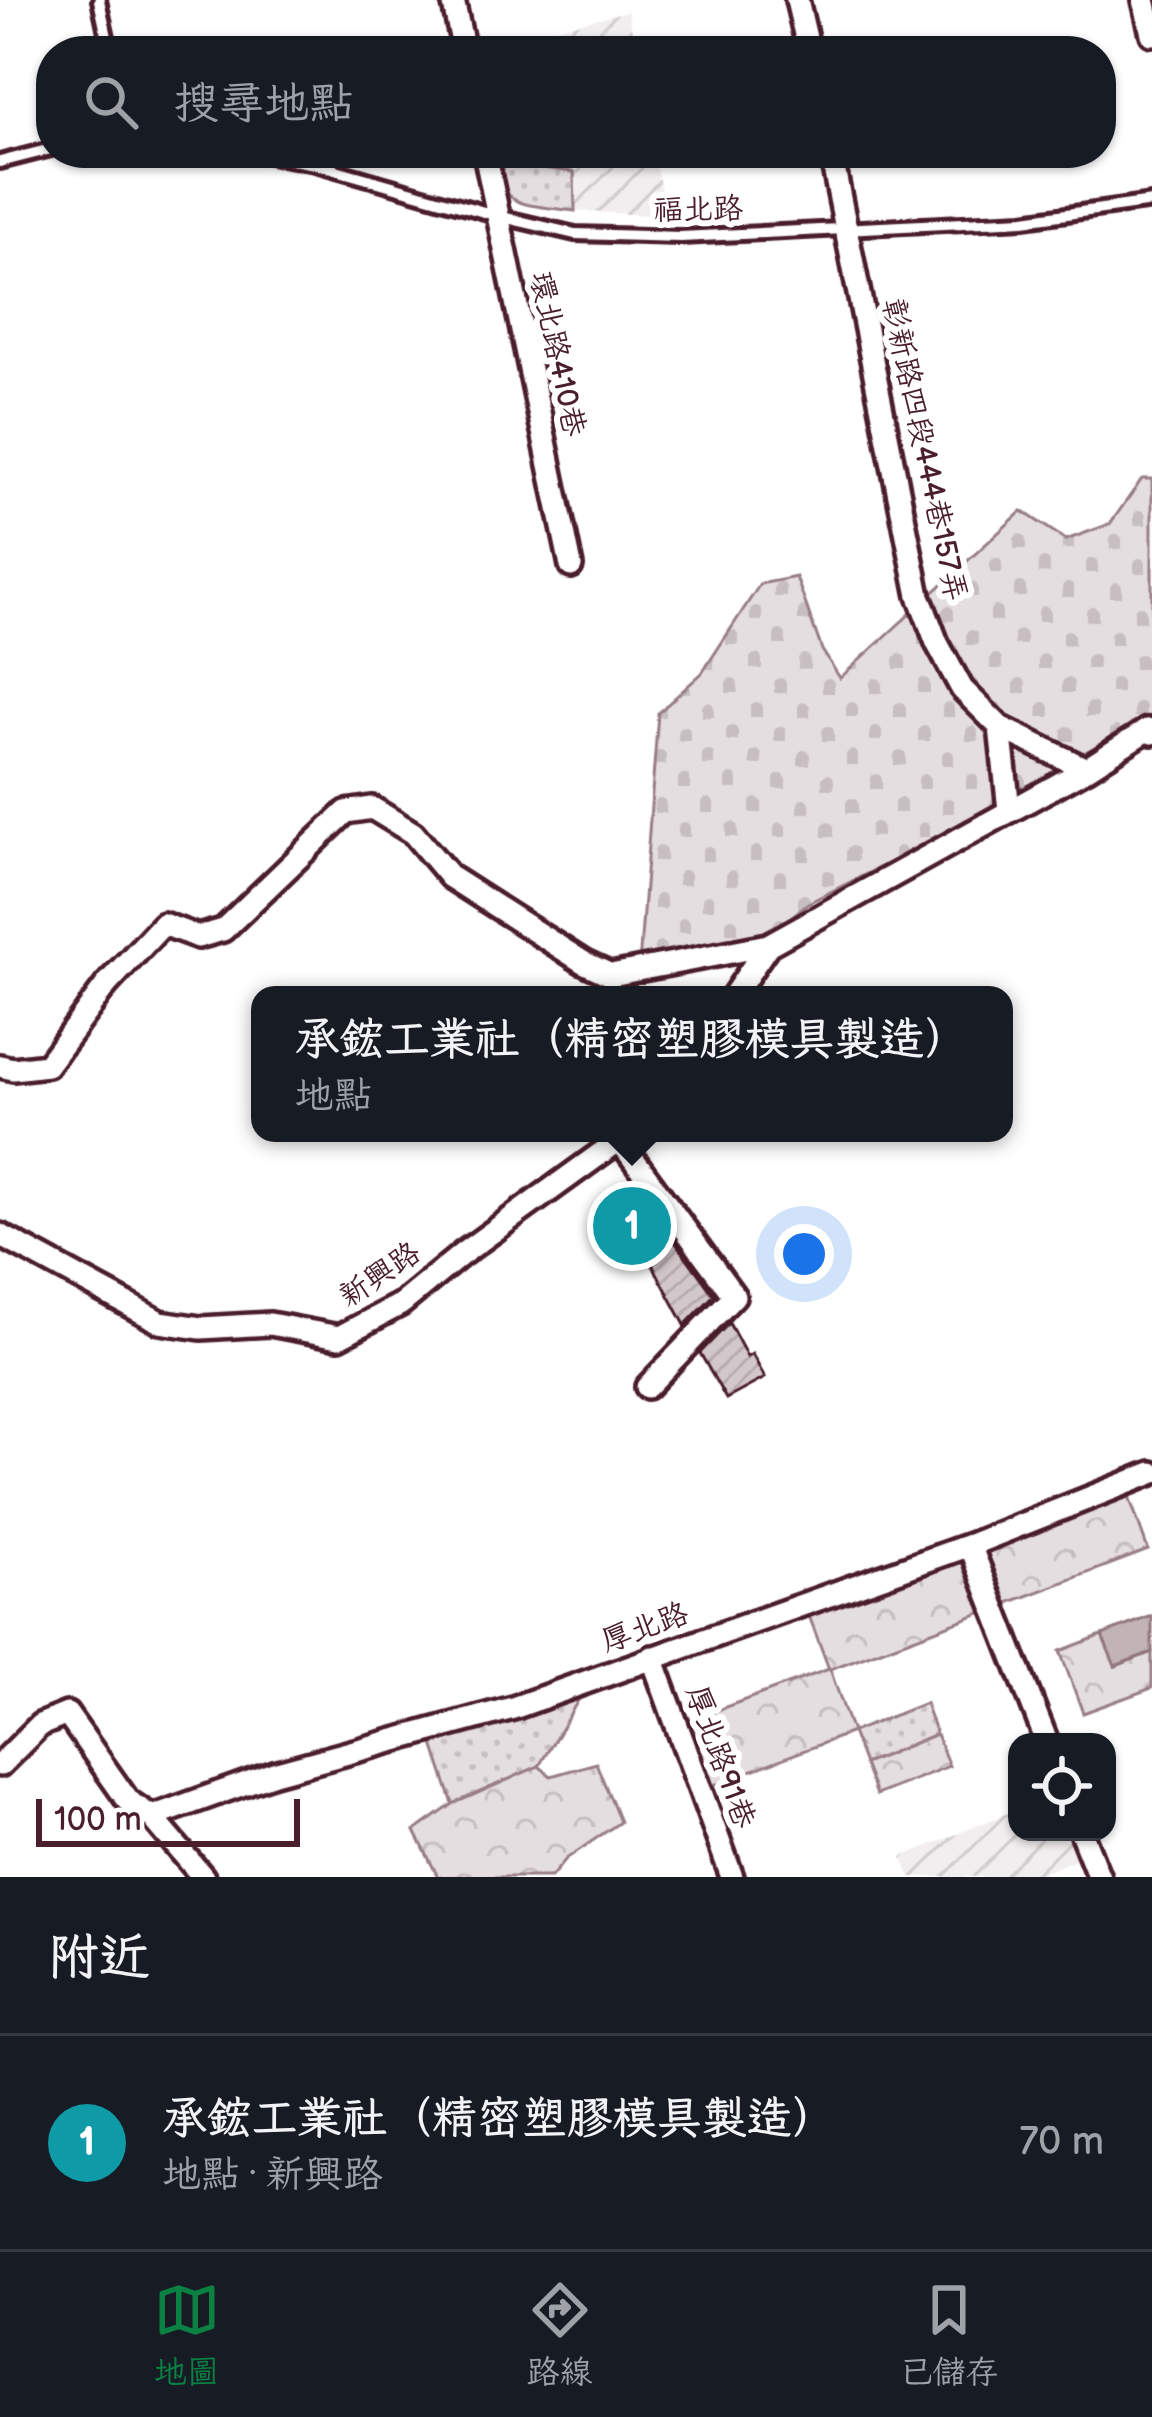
<!DOCTYPE html>
<html lang="zh-TW">
<head>
<meta charset="utf-8">
<style>
	:root { --surface:#171b24; --page:#242831; --text:#f1f3f6; --muted:#9ea1a6; --line:#363941; --accent:#0b8043 }
	body { margin:0; font-family:"Balsamiq Sans","LXGW WenKai TC",sans-serif; background:var(--page); color:var(--text) }
	.controls { position:absolute; right:36px; bottom:36px; display:grid; overflow:hidden; border-radius:24px; box-shadow:0 3px 9px #0004 }
	.controls button { width:108px; height:108px; display:grid; place-items:center; padding:0; border:0; border-bottom:3px solid var(--line); background:var(--surface); color:var(--text); font:60px sans-serif }
	.scale { position:absolute; left:36px; bottom:30px; width:264px; box-sizing:border-box; padding-left:12px; border:6px solid #4a1f2b; border-top:0; font-size:33px; line-height:42px; white-space:nowrap; color:#4a1f2b; -webkit-text-stroke:9px #fff; paint-order:stroke }
	.you { position:absolute; left:804px; top:1254px; width:42px; height:42px; margin:-30px; border:9px solid #fff; border-radius:50%; background:#1a73e8; box-shadow:0 0 0 18px #1a73e833 }
	.badge { display:grid; place-items:center; width:78px; height:78px; border-radius:50%; background:var(--accent); color:#fff; font-size:39px; font-weight:700 }
	.pin { position:absolute; translate:-50% -50%; border:6px solid #fff; box-shadow:0 3px 12px #0006 }
	.popup { position:absolute; left:251px; top:986px; width:762px; height:156px; box-sizing:border-box; display:grid; place-content:center; border-radius:24px; background:var(--surface); filter:drop-shadow(0 3px 9px #0005); font-size:39px; white-space:nowrap; color:var(--muted) }
	.popup b { font-size:45px; color:var(--text) }
	.popup::after { content:''; position:absolute; left:50%; top:100%; margin-left:-24px; border:24px solid transparent; border-top-color:var(--surface) }
	.list { margin:0; padding:0; list-style:none }
	h2 { display:flex; justify-content:space-between; align-items:center; height:156px; margin:0; padding:0 48px; font-size:51px }
	h2 small { font-size:39px; font-weight:400; color:var(--muted) }
	.list li { display:grid; grid-template-columns:78px 1fr auto; gap:36px; align-items:center; box-sizing:border-box; height:216px; padding:0 48px; border-top:3px solid var(--line) }
	.list b { display:block; font-size:45px; white-space:nowrap }
	.list p { margin:0; font-size:39px; white-space:nowrap; color:var(--muted) }
	.list em { font-size:39px; font-style:normal; color:var(--muted) }
	.icon { flex:none; width:66px; height:66px; fill:none; stroke:currentColor; stroke-width:2; stroke-linecap:round; stroke-linejoin:round }
	.map { position:relative; flex:none; width:1152px; height:1877px; overflow:hidden }
	.search { position:absolute; background:var(--surface); box-shadow:0 3px 9px #0004; left:36px; right:36px; top:36px; height:132px; display:flex; align-items:center; gap:30px; box-sizing:border-box; padding:0 42px; border-radius:48px; color:var(--muted); font-size:45px }
	.sheet { height:372px; background:var(--surface) }
	nav { display:flex; justify-content:space-around; align-items:center; box-sizing:border-box; height:168px; border-top:3px solid var(--line); background:var(--surface); font-size:33px; color:var(--muted) }
	nav a { display:grid; justify-items:center; gap:6px }
	nav .on { color:var(--accent) }
	.map>svg:first-child { display:block }
	.industrial { fill:url(#industrial-furrows) }
	.grass { fill:url(#grass-dots); stroke:#987e86; stroke-width:3 }
	.forest { fill:url(#forest-crowns); stroke:#987e86; stroke-width:3 }
	.cemetery { fill:url(#cemetery-stones); stroke:#987e86; stroke-width:3 }
	.water { fill:#c1b3b6; stroke:#91787e; stroke-width:3 }
	.building { fill:url(#building-hatch); stroke:#4a1f2b; stroke-width:3 }
	.lines { fill:none; stroke-linecap:round; stroke-linejoin:round }
	.lane-casing { stroke:#4a1f2b; stroke-width:20 }
	.street-casing { stroke:#4a1f2b; stroke-width:30 }
	.lane { stroke:#fff; stroke-width:10 }
	.street { stroke:#fff; stroke-width:21 }
	.labels { text-anchor:middle; dominant-baseline:central; stroke-width:12; stroke-linejoin:round; paint-order:stroke }
	.street-label { font-size:30px; fill:#4a1f2b; stroke:#fff }
</style>
</head>
<body>
<div class="map">
<svg width="1152" height="1877" viewBox="0 0 1152 1877">
	<defs>
		<pattern id="industrial-furrows" width="10" height="10" patternUnits="userSpaceOnUse" patternTransform="scale(3)"><rect width="10" height="10" fill="#f2eeef"/><path d="M-1 1l2-2M0 10L10 0M9 11l2-2" fill="none" stroke="#d1cccd"/></pattern>
		<pattern id="grass-dots" width="8" height="8" patternUnits="userSpaceOnUse" patternTransform="scale(3)"><rect width="8" height="8" fill="#e5dee0"/><path d="M2 2h.1M6 6h.1" fill="none" stroke="#c6bec0" stroke-width="1.8" stroke-linecap="round"/></pattern>
		<pattern id="forest-crowns" width="20" height="18" patternUnits="userSpaceOnUse" patternTransform="scale(3)"><rect width="20" height="18" fill="#e5dee0"/><path d="M2 6a3 3 0 1 1 6 0M12 15a3 3 0 1 1 6 0" fill="none" stroke="#c6bec0"/></pattern>
		<pattern id="cemetery-stones" width="16" height="16" patternUnits="userSpaceOnUse" patternTransform="scale(3)"><rect width="16" height="16" fill="#e5dee0"/><path d="M2 7V4a2 2 0 0 1 4 0v3zM10 15v-3a2 2 0 0 1 4 0v3z" fill="#c6bec0"/></pattern>
		<pattern id="building-hatch" width="6" height="6" patternUnits="userSpaceOnUse" patternTransform="scale(3)"><rect width="6" height="6" fill="#d2c7cb"/><path d="M-1 1l2-2M0 6l6-6M5 7l2-2" fill="none" stroke="#b6aaae"/></pattern>
	</defs>
	<rect width="100%" height="100%" fill="#fff"/>
	<filter id="ink" filterUnits="userSpaceOnUse"><feTurbulence type="fractalNoise" baseFrequency=".00833" numOctaves="2"/><feDisplacementMap in="SourceGraphic" scale="24" xChannelSelector="R" yChannelSelector="G"/><feConvolveMatrix kernelMatrix="1 2 1 2 8 2 1 2 1" color-interpolation-filters="sRGB"/></filter>
	<g filter="url(#ink)">
		<!-- industrial -->
		<path class="industrial" d="M628,11L636,51H467V49Z
			M541,153H654L666,216L575,211L574,172L541,168Z
			M1017,1809V1832H1071L1081,1857L1033,1877H911L902,1857Z"/>
		<!-- grass -->
		<path class="grass" d="M489,153H541V168L574,172L575,211C521,203 505,212 489,153Z
			M592,1677L539,1766L453,1804L431,1738Z
			M925,1703L936,1734L864,1764L852,1732Z"/>
		<!-- forest -->
		<path class="forest" d="M1125,1485L1148,1550L998,1607L977,1546Z
			M957,1552L965,1558L986,1611L830,1669L852,1732L706,1788L682,1723L829,1669L805,1605Z
			M1102,1635L1116,1666L1152,1652V1688L1083,1713L1060,1651Z
			M936,1734L949,1766L876,1795L864,1764Z
			M596,1763L620,1822L566,1859L551,1877H438L415,1831L453,1804L539,1766L551,1776Z"/>
		<!-- cemetery -->
		<path class="cemetery" d="M1142,479H1152V716L1080,755L1017,799L808,903L755,947L639,965L658,713L702,673L760,584L796,577L822,650L840,678L1022,511L1066,540L1110,524Z"/>
		<!-- water -->
		<path class="water" d="M1152,1616V1652L1115,1666L1102,1635Z"/>
		<!-- building -->
		<path class="building" d="M638,1191L714,1295L685,1325L643,1247L622,1264L593,1230Z
			M729,1323L747,1357L752,1354L765,1378L726,1399L700,1353Z"/>
		<g class="lines">
			<defs>
				<path id="lane" d="M99,0L110,51
					M253,153L315,164L498,216L575,234L681,237L1024,220L1152,202
					M0,162L51,149"/>
				<path id="street" d="M453,0L464,51
					M797,0L809,51
					M1144,0L1152,34
					M485,153L571,566
					M831,153L919,596L937,643L962,689L1000,727L1009,810
					M1000,727L1086,769
					M734,995L768,945L1086,769L1147,730L1152,733
					M0,1066L13,1069L47,1065L107,984L163,924L198,937L223,930L346,812L372,808L413,833L450,877L583,962L611,975L768,945
					M621,1142L734,1296L647,1387
					M0,1235L160,1322L201,1328L270,1324L339,1337L401,1304L462,1254L629,1133
					M970,1545L1047,1742
					M652,1657L732,1877
					M0,1765L40,1725L67,1714L128,1801L152,1817L203,1877
					M152,1817L274,1773L513,1708L970,1545L1152,1473
					M1081,1832L1099,1877"/>
			</defs>
			<!-- lane casing -->
			<use href="#lane" class="lane-casing"/>
			<!-- street casing -->
			<use href="#street" class="street-casing"/>
			<!-- lane -->
			<use href="#lane" class="lane"/>
			<!-- street -->
			<use href="#street" class="street"/>
		</g>
	</g>
	<g class="labels">
		<!-- street labels -->
		<g class="street-label">
			<text transform="translate(698 210) rotate(-1)">福北路</text>
			<text transform="translate(557 354) rotate(78)">環北路410巷</text>
			<text transform="translate(924 450) rotate(78)">彰新路四段444巷157弄</text>
			<text transform="translate(380 1275) rotate(-34)">新興路</text>
			<text transform="translate(645 1628) rotate(-20)">厚北路</text>
			<text transform="translate(720 1757) rotate(70)">厚北路91巷</text>
		</g>
	</g>
</svg>
<div class="controls">
<button><svg class="icon" aria-label="locate" viewBox="0 0 24 24"><circle cx="12" cy="12" r="6"/><path d="M12 2v4M12 18v4M2 12h4M18 12h4"/></svg></button>
</div>
<div class="scale">100 m</div>
<div class="you"></div>
<div class="pin badge" style="left:632px;top:1226px;background:#0f9aa8">1</div>
<div class="popup"><b>承鋐工業社（精密塑膠模具製造）</b>地點</div>
<div class="search"><svg class="icon" aria-label="search" viewBox="0 0 24 24"><circle cx="10" cy="10" r="6"/><path d="M15 15l6 6"/></svg>搜尋地點</div>
</div>
<section class="sheet">
<h2>附近<small></small></h2>
<ul class="list">
<li><span class="badge" style="background:#0f9aa8">1</span><div><b>承鋐工業社（精密塑膠模具製造）</b><p>地點 · 新興路</p></div><em>70 m</em></li>
</ul>
</section>
<nav>
<a class="on"><svg class="icon" aria-label="map" viewBox="0 0 24 24"><path d="M3 6l6-2 6 2 6-2v14l-6 2-6-2-6 2zM9 4v14M15 6v14"/></svg>地圖</a>
<a><svg class="icon" aria-label="directions" viewBox="0 0 24 24"><path d="M12 3l9 9-9 9-9-9zM9 14v-3h6M13 9l2 2-2 2"/></svg>路線</a>
<a><svg class="icon" aria-label="saved" viewBox="0 0 24 24"><path d="M7 4h10v16l-5-4-5 4z"/></svg>已儲存</a>
</nav>
</body>
</html>
